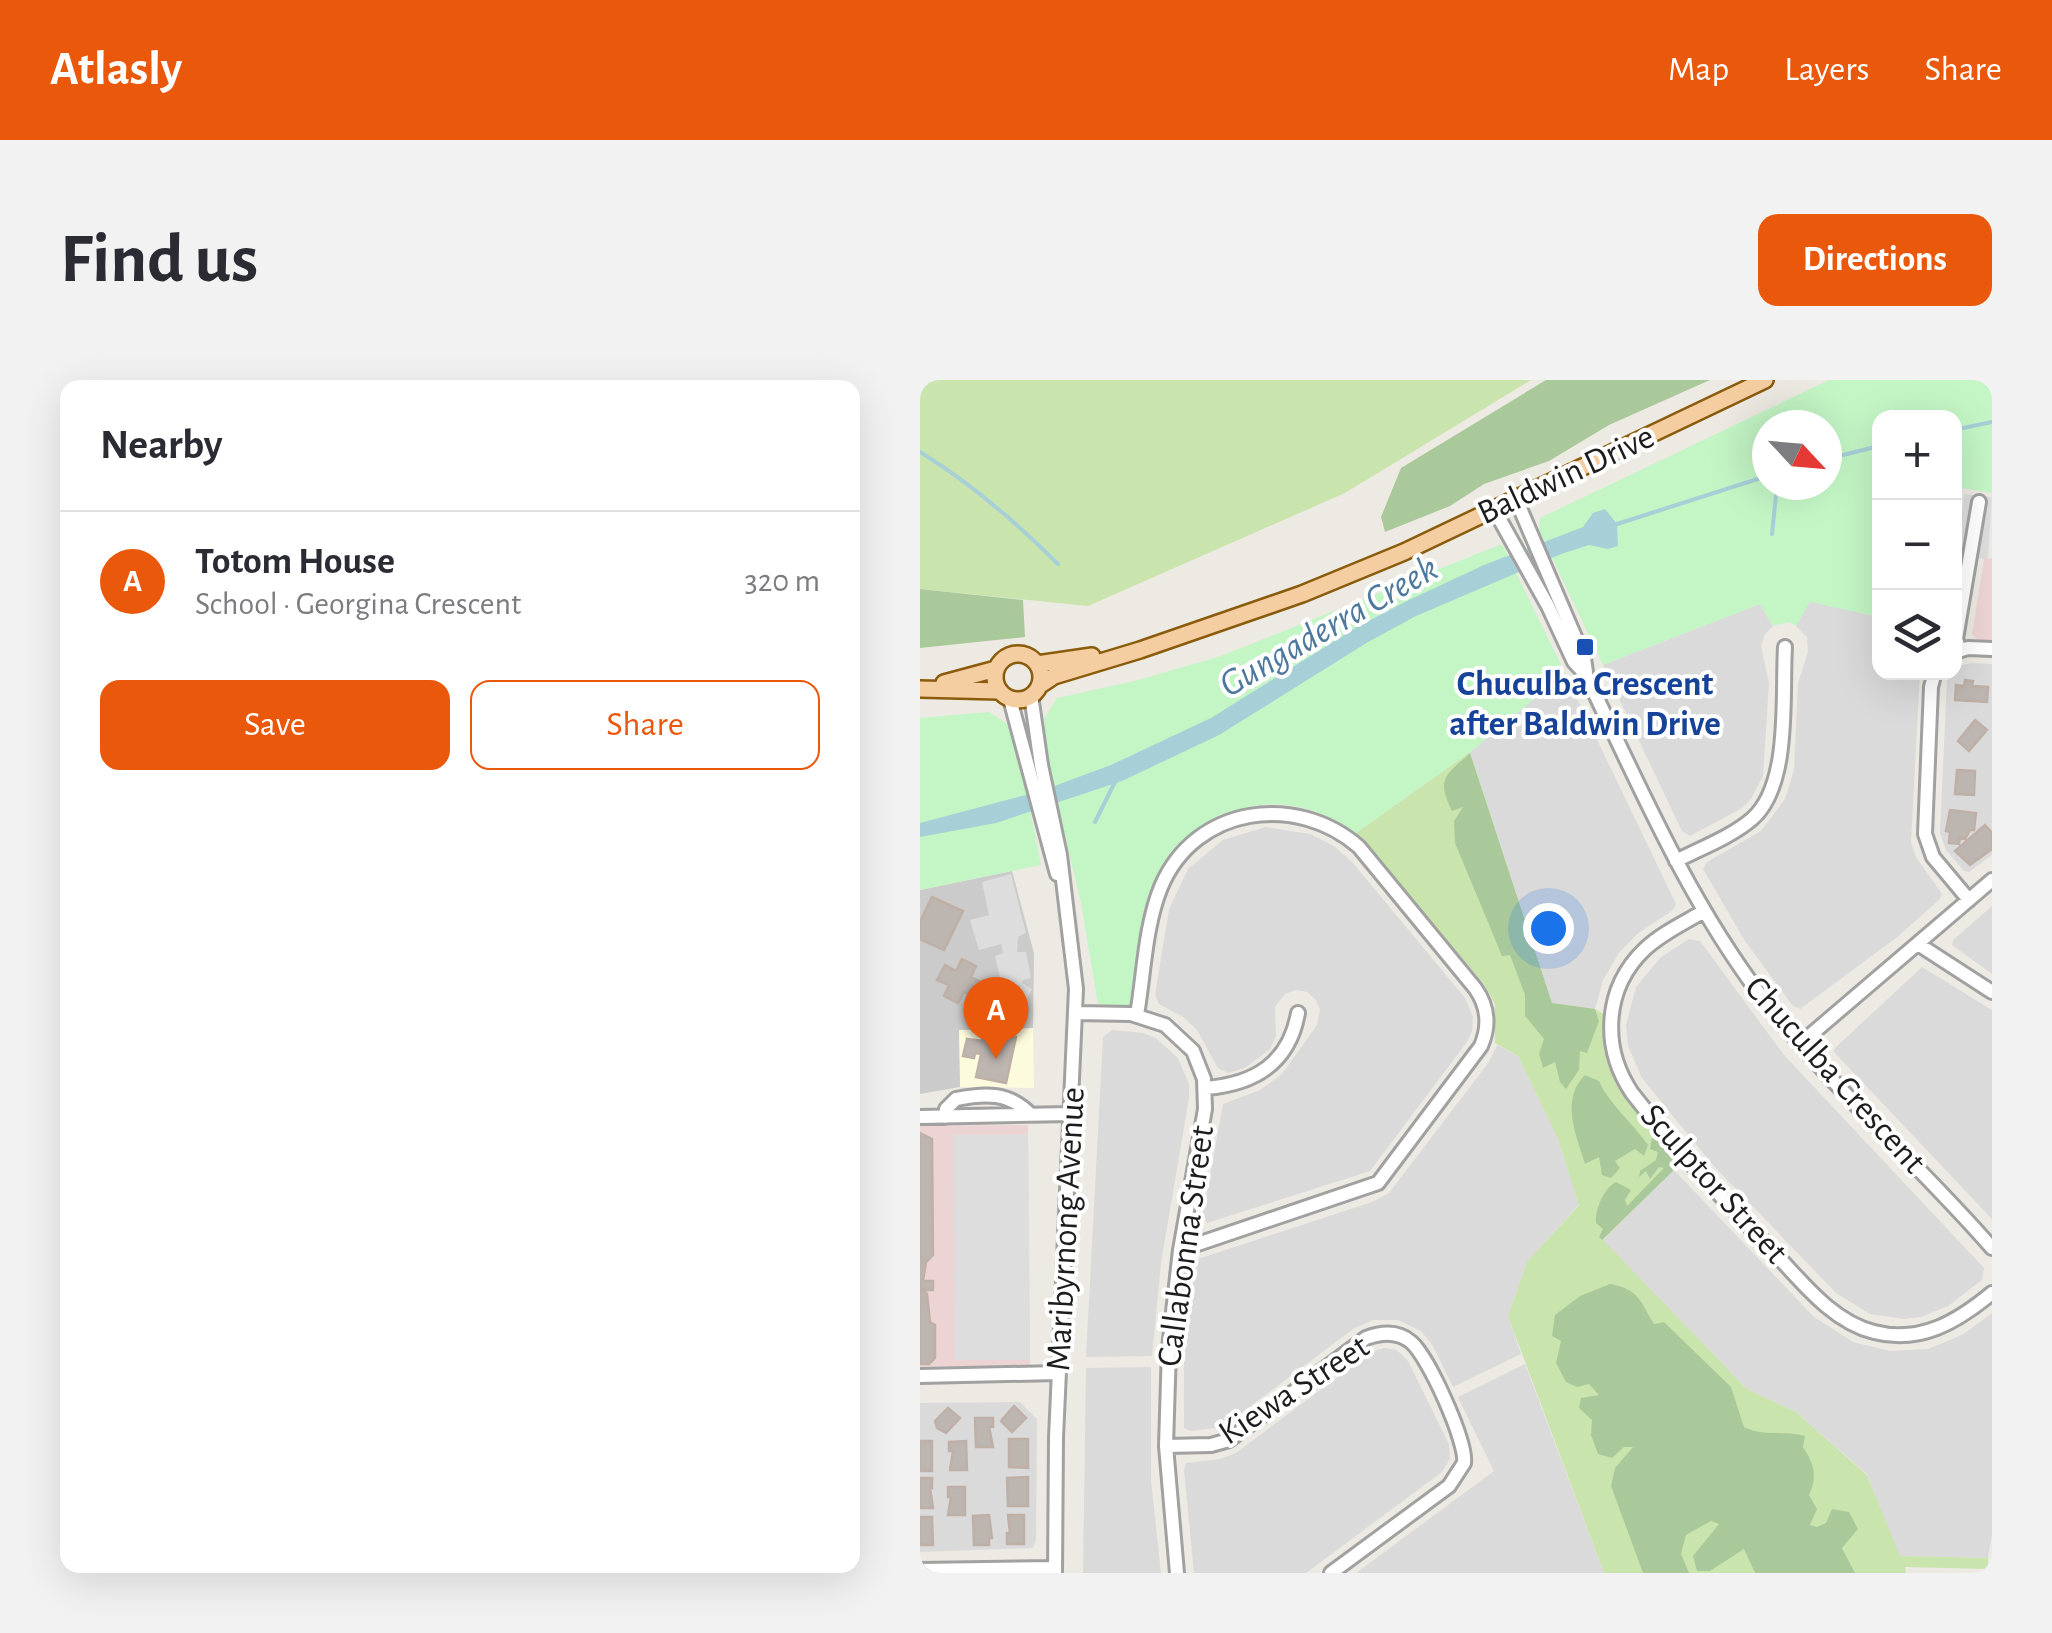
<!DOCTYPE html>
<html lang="en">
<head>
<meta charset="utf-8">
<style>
	:root { --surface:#fff; --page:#f2f2f3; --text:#2b2b33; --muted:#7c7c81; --line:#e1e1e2; --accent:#ea580c }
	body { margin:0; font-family:"Alegreya Sans",sans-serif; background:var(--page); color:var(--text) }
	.controls { position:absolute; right:30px; top:30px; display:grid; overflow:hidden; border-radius:20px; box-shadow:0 10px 40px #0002 }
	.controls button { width:90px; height:90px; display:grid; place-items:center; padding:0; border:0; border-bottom:2px solid var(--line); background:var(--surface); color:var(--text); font:50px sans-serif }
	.compass { position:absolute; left:832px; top:30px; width:90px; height:90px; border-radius:50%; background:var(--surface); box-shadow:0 10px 40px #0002; rotate:116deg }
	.you { position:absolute; left:628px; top:548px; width:35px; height:35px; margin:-25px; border:8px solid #fff; border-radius:50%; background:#1a73e8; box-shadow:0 0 0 15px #1a73e833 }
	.badge { display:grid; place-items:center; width:65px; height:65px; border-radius:50%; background:var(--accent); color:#fff; font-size:32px; font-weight:700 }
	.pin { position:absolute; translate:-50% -82px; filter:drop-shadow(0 2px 5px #0008) }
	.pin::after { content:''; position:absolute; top:52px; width:35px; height:30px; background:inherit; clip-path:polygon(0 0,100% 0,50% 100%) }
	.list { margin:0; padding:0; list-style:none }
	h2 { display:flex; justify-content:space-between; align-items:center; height:130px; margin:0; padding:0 40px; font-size:42px }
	h2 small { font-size:32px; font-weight:400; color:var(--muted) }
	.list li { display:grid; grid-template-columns:65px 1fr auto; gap:30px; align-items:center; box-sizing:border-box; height:140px; padding:0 40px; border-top:2px solid var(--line) }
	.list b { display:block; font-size:38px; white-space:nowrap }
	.list p { margin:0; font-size:32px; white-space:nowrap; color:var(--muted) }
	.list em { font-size:32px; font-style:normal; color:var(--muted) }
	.actions { display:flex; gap:20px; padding:30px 40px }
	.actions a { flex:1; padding:22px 0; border:2px solid var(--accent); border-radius:20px; text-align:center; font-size:35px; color:var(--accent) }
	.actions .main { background:var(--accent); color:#fff }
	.icon { flex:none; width:55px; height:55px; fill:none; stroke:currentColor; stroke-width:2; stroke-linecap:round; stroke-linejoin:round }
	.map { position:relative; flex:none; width:1072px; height:1193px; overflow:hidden; border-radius:20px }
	header { display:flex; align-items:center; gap:60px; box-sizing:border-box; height:140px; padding:0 50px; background:var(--accent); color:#fff }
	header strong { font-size:48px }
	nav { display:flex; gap:55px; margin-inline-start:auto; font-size:35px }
	.intro { display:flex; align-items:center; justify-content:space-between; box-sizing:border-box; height:240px; padding:0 60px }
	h1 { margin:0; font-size:70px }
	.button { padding:25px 45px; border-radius:20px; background:var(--accent); color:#fff; font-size:35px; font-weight:700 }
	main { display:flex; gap:60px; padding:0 60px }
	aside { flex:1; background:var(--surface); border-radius:20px; box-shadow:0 10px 40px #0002 }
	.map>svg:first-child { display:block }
	.residential { fill:#dbdada }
	.commercial { fill:#edd4d4 }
	.education { fill:#fcfbdd }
	.religious { fill:#cbcbcb }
	.grass { fill:#cae4ad }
	.forest { fill:#aac99b }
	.park { fill:#c3f5c5; fill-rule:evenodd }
	.parking { fill:#ddd }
	.water { fill:#a7cfd8 }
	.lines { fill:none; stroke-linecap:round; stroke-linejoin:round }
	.stream { stroke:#a7cfd8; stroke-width:4 }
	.building { fill:#bdb5b0; stroke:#beb0a7; stroke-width:2.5 }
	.minor-casing { stroke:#a1a1a1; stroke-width:18 }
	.major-casing { stroke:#8a5b0b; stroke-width:20 }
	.minor { stroke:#fff; stroke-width:12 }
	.major { stroke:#f4cda1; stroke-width:15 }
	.transit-dot { fill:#1a4fb4; stroke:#fff; stroke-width:4 }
	.labels { text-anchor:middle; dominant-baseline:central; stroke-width:8; stroke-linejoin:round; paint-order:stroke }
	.street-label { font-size:35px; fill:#1d1d1d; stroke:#fff }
	.transit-label { font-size:35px; font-weight:bold; fill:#164399; stroke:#fff }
	.water-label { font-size:38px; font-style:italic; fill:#4e799e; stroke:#fff }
</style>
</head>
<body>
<header>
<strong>Atlasly</strong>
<nav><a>Map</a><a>Layers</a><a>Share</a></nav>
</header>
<div class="intro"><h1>Find us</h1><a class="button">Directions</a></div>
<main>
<aside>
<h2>Nearby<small></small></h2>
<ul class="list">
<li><span class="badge">A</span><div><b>Totom House</b><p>School · Georgina Crescent</p></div><em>320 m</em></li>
</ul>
<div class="actions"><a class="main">Save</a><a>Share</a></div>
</aside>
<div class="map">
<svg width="1072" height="1193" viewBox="0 0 1072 1193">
	<rect width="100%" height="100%" fill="#edeae3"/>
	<!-- residential -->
	<path class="residential" d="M889,221L959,237V292L1000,293L991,462L996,477L1022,514L1019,520L976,558L880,629L873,626L825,561L783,489L787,482L841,451L865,419L874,390L878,303L888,272L887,257L876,246Z
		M840,224L853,246L845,254L841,266L849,303L843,396L831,419L822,428L770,456L762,451L683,285Z
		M1052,283L1072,284V475L1049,492L1044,491L1026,470L1020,453L1027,300L1041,285Z
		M645,293L756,524L753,530L717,554L699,573L683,600L675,629L632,623L550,372Z
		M346,447L390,454L414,466L433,483L545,618L553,637L552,651L547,662L450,791L287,843L283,834L303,724L340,710L362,694L397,645L400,630L396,620L387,612L376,610L365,614L355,627L356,656L350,669L325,688L308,693L298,688L277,650L263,637L239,624L235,615L249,529L268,489L303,460Z
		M1072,526V594L1032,565L1033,560Z
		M769,559L780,561L864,675L1064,888L1062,900L1028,926L1001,937L984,939L950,934L916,913L792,784L722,698L708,666L706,645L716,607L741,577Z
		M1002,587L1072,630V839L914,672L915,668Z
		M192,650L223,653L236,658L258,678L269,704V718L241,883L232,976L166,977L183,657Z
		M577,665L598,676L638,759L659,824L607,883L588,936L601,974L533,1007L513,966L501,951L478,940H453L433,949L303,1047L270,1051L264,1048V982L274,885L278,879L452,822L469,813L569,682Z
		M754,790L894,937L933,962L970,971L1008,969L1042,955L1072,933V1155L1068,1178L979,1176L947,1094L876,1032L827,1009L682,860Z
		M464,968L477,970L488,981L529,1064L530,1079L522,1092L386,1193H274L264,1090L266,1083L300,1079L316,1073L451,972Z
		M605,984L684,1193H436L574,1091L538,1017Z
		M231,987V1100L241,1193H163L166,988Z
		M100,1022L117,1039L116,1159L113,1168L0,1172V1023Z"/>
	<!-- commercial -->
	<path class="commercial" d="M1072,178V262L1058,260L1052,254L1064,179Z
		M108,745L110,985L0,987V746Z"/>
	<!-- education -->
	<path class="education" d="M113,648L114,708L40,707L38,650Z"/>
	<!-- religious -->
	<path class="religious" d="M92,491L114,573L113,648L39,650L40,707L0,714V510Z"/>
	<!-- grass -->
	<path class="grass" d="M0,0H611L425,113L168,226L0,209Z
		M550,372L632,623L675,629L686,635C680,695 723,741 760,783L683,860L827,1009L876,1032L947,1095L980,1176L1068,1178V1189L985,1187L986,1193H684L588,936L607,882L659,825L638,759L598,676L575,663V624L563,603L436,453Z"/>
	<!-- forest -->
	<path class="forest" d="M626,0H790L689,45L629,81L564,104L530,126L465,152L461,137L481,88Z
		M0,209L103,220L105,257L0,268Z
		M550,373L632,623L675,629L679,641L667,673L660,671L659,690L646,709L640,702L635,682L623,688L619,674L624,659L605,636V615L590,575L582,576L535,463L534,441L543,427L532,431C516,398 525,396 550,373Z
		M665,695L679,701C689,724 713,743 728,765L724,776L715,769L695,781L700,788L691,798L682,795L679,777L665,784C656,755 640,720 665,695Z
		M738,756L756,779L754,790L682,860L679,857L683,849L676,843C675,829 684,808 696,802L711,810L705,820L707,826L744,788L739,787L730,799L726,791L719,797L720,791L736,780L738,772L730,769L732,757Z
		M690,904C719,909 720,921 734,944L744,942L811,1007L824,1047C844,1057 864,1050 885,1056L883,1067C894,1084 898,1096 889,1115L897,1129L890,1145L897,1147L906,1143L912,1129L929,1132L938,1149L922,1168L935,1193H835L824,1169L790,1191H777L773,1176L799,1144L791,1141L766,1155L761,1174L769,1193H723L691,1106L695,1088L713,1067H704L692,1078L678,1074L671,1055L672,1040L659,1028L661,1018L679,1015L669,1004L657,1007L646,1002L636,983L641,961L632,956L635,935L660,916Z"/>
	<!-- park -->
	<path class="park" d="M909,0H1072V113L1035,107L1034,38H959V237L890,222L876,246L869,242L853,246L840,224L683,285L619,150L620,138ZM847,45H907V105H847Z
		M582,164L645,293L550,372L436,453C420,444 405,434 387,429C327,411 258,446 235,504C220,538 219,580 214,617L209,625L199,627L178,624L161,523L128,384L124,339L137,318L215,301L301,276Z
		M69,332L88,344L102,390L121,485L0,510V338Z"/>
	<!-- parking -->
	<path class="parking" d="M1044,114L1072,117L1068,179L1058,178L1057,187L1037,186Z
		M91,494L106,553L98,557L97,572H106L111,598L103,600L102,603L112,609L92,649L63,638L81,601L75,576L83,573L81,564L59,570L50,540L69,535L62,502Z
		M108,754L110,980H35L33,755Z"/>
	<!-- water -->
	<path class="water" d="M685,129L697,144L698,166L688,169L669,165L641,174L496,236L448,262L299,355L202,401L76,443L0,457V443L121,411L191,385L291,338L437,247L489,220L564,185L663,147L673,133Z"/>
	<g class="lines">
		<!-- stream -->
		<path class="stream" d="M870,33L876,45
			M1034,50L1072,42
			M0,72C52,104 95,141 138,184
			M907,79L959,66
			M697,144L847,96
			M852,154L857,105
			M175,442L195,402"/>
	</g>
	<!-- building -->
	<path class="building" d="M1045,300L1053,301L1052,306L1068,307L1067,322L1035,320L1036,305L1044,306Z
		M1055,340L1067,350L1049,371L1038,361Z
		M1037,390L1055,391L1054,415L1035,414Z
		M1030,430L1056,433L1054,450H1050L1045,459L1040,458L1039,464L1029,463L1030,452L1026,451Z
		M1065,445L1072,453V469L1050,485L1035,471Z
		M12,517L43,531L24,570L0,559V542Z
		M42,579L56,586L51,597L63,603L56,618L44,612L38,623L24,616L29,605L17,600L25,585L36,591Z
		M64,650L96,657L86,703L56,697L61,674L55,673L54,678L43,676L47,659L62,661Z
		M0,753L12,759L13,875L6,882L3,901H13V910H3L7,914L10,942L15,945V978L9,984H0Z
		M94,1026L106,1038L92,1052L81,1041Z
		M28,1028L40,1038L26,1053L17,1048L15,1041Z
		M55,1038H73V1047H69L73,1067H56Z
		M89,1059H108V1088L89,1087Z
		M0,1061H12V1091H0Z
		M46,1061L47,1090H30L33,1071H29V1062Z
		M108,1097V1126H88L87,1098Z
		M0,1098H12V1108H10L13,1128H0Z
		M28,1107H45V1135H28L31,1117H28Z
		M69,1135L72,1158H69V1165H54L53,1136Z
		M88,1135H104V1164H87V1153H90Z
		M0,1137H12L13,1165H0Z"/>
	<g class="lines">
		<defs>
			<path id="minor" d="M596,119L664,278L666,292
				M574,129L628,226L654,282L666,295C719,405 767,518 841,616C910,707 997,782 1072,868
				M1040,270L1036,259L1059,122
				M1035,272L1048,268L1072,269
				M1015,292L1011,307L1005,454L1013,477L1049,520
				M111,315L121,385L140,475L156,609L136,1058L135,1193
				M90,319L137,494
				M756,481C781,468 811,457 832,439C871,405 862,316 865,267
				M784,531C764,543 742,553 725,569C684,608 681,667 712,713C754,767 801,817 849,867C879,898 910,941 954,952C1000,964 1037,942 1072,913
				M998,564L1072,612
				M156,633L211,634L245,645L273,671L284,699L285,729L260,870L249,968L246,1066L257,1193
				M217,635C224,594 225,546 241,507C275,426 376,412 439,467L555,608C568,626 570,645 561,666L458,803L260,870
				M880,664L1072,500
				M286,708C334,704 369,684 378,633
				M0,737L151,734
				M25,737L26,729L36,719C66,713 89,712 111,735
				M0,996L138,993
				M246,1066L291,1065L309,1060L446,958C462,952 478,951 491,962C508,976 547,1062 544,1083L529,1106L411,1193
				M0,1190L135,1188"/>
			<path id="major" d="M75 297a23 23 0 1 1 46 0a23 23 0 1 1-46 0Z
				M117,284L172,276
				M24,303L76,289
				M119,306L134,296L220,270L382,214L484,172L845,0
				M0,309L79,311"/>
		</defs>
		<!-- minor casing -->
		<use href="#minor" class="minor-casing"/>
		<!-- major casing -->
		<use href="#major" class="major-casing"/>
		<!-- minor -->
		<use href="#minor" class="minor"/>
		<!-- major -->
		<use href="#major" class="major"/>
	</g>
	<!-- markers -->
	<rect class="transit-dot" x="655" y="257" width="20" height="20" rx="5"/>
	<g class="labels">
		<!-- street labels -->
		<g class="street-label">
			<text transform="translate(646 95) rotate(-25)">Baldwin Drive</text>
			<text transform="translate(915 695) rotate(48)">Chuculba Crescent</text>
			<text transform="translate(794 804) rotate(48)">Sculptor Street</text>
			<text transform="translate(146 849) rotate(-87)">Maribyrnong Avenue</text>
			<text transform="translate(266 866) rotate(-82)">Callabonna Street</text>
			<text transform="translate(374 1010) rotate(-33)">Kiewa Street</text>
		</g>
		<!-- transit labels -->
		<g class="transit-label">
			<text x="665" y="304">Chuculba Crescent<tspan x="665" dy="40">after Baldwin Drive</tspan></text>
		</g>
		<!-- water labels -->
		<g class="water-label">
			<text transform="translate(409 247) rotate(-30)">Gungaderra Creek</text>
		</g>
	</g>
</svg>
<div class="controls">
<button>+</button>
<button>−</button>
<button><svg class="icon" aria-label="layers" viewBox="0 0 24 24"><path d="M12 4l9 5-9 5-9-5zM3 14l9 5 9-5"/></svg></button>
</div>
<svg class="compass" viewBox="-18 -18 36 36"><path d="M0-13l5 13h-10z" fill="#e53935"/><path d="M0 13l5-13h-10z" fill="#7c7c81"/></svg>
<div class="you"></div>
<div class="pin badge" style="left:76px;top:679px">A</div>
</div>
</main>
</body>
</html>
